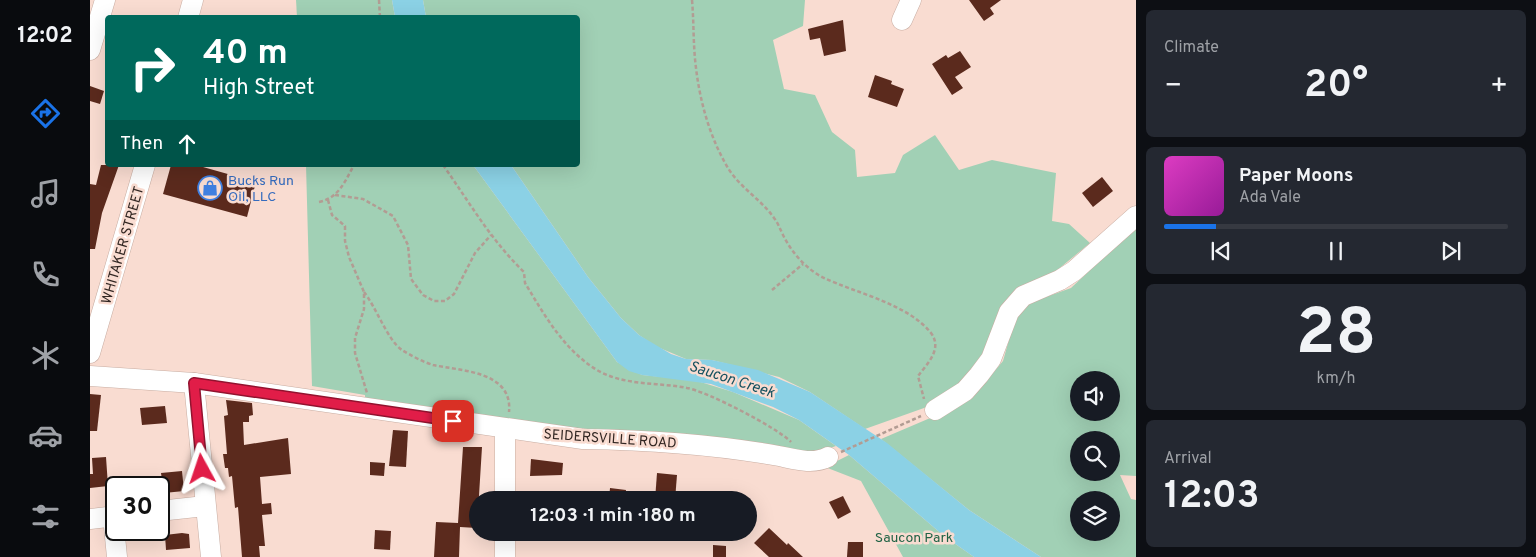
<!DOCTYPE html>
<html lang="en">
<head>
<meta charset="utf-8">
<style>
  :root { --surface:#171b24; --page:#242831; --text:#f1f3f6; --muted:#9ea1a6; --line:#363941; --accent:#1a73e8 }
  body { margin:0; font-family:Overpass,sans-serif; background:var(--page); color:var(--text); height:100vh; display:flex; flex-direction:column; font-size:19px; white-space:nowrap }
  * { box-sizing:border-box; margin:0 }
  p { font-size:16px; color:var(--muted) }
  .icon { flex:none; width:28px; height:28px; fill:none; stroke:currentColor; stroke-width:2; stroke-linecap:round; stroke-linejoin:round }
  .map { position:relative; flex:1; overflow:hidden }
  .details { display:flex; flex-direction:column; gap:10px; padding:10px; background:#0d0f14; width:400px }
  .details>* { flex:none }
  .hud { position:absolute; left:15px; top:15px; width:475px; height:152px; border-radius:5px; box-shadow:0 5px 20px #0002; background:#00695c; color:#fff; overflow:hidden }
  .controls { position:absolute; left:980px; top:371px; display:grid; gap:10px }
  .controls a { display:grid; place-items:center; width:50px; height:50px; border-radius:50%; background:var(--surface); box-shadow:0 5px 20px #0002; font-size:25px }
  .speed { position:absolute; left:15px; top:476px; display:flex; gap:10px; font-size:25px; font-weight:700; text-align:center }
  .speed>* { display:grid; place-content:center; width:65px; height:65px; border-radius:50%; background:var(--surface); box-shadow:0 5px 20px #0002; line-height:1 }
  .speed .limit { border:2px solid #111; border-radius:8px; background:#fff; color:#111 }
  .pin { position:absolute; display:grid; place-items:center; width:42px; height:42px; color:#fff; margin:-21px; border-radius:10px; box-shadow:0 2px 8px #0006 }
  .me { position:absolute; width:55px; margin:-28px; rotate:355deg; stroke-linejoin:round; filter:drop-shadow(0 0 4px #0008) }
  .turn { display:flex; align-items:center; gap:18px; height:105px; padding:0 15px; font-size:22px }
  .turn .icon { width:65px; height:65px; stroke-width:2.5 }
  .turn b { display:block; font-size:35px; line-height:42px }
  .then { display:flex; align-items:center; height:48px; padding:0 15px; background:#0003; gap:10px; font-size:19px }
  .big { font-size:38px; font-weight:700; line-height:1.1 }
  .details .widget { flex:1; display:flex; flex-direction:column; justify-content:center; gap:8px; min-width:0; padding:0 18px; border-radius:8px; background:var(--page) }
  .details .dial { align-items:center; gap:0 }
  .dial b { font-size:65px; line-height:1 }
  .song { display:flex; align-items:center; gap:15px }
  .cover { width:60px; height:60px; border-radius:8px; background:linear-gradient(135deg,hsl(310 70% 55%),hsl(300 70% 35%)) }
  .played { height:5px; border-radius:2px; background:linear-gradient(90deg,var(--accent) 15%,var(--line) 15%) }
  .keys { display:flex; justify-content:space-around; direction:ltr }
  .heat { display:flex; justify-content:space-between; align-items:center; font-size:28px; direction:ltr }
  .trip { position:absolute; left:379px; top:491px; width:288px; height:50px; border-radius:25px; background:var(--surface); box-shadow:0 5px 20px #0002; font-weight:700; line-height:50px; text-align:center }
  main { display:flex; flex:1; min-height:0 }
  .dock { display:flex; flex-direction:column; width:90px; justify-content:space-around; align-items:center; background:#090b0e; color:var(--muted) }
  .dock .icon { width:35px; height:35px }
  .dock .current { color:var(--accent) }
  .dock b { font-size:22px; color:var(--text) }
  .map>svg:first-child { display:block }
  .green { fill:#a1d0b5; fill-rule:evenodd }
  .water { fill:#8bd1e5 }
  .building { fill:#5b2a1d }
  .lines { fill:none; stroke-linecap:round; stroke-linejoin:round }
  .minor-casing { stroke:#c8ada2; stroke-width:21 }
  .path { stroke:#b29c93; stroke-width:2.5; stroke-dasharray:4 2.5; stroke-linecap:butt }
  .minor { stroke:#fff; stroke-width:20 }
  .route-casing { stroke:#92132f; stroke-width:12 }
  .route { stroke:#e11d48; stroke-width:9 }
  .labels { text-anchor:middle; stroke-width:5; stroke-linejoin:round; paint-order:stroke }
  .shop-label { font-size:14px; fill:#366cbe; stroke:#f9dcd1; text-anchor:start }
  .street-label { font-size:14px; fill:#322723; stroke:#f9dcd1 }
  .park-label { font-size:14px; fill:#216345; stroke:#f9dcd1 }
  .water-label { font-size:15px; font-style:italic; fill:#16515f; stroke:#f9dcd1 }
</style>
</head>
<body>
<main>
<nav class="dock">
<b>12:02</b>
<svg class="icon current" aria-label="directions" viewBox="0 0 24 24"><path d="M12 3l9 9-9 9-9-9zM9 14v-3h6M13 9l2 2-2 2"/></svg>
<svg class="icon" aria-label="music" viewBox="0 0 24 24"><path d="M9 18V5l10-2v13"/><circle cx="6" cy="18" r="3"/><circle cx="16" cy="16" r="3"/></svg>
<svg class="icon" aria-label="phone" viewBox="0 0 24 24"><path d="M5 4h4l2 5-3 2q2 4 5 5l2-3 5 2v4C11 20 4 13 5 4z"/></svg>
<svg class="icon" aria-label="climate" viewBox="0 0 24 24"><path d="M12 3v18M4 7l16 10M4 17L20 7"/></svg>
<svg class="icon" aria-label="car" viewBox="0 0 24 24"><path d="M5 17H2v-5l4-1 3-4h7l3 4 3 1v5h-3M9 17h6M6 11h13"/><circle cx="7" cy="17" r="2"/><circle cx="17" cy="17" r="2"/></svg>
<svg class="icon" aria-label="filters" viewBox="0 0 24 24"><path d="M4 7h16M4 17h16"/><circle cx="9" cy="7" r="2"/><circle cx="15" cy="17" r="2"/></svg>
</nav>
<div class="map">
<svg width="1046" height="557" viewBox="0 0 1046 557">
  <rect width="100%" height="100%" fill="#f9dcd1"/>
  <!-- green -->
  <g class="green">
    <polygon points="206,0 302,0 305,17 207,17"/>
    <polygon points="333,0 715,0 713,26 683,40 694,89 725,95 742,132 765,150 767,177 805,173 813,155 845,135 869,170 902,160 966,173 962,221 979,224 1000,243 954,281 892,362 848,403 775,429 720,392 689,377 622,360 596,359 565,346 549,335 531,318 498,277 421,165 488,165 488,18 336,17"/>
    <polygon points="216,165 383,165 527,362 552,375 604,380 643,392 709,420 746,446 720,455 430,425 275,399 275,395 222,386"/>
    <path d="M1046 227V476L1030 475 1041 499 1046 500V557H951L879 510 791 439 859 410 897 380 913 361 926 315 942 302 981 288ZM989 380H1021V412H989ZM989 440H1021V472H989ZM989 500H1021V532H989Z"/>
    <polygon points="759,455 854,536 884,557 813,557 771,481 735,467"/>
  </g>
  <!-- water -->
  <g class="water">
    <polygon points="302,0 333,0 336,17 305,17"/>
    <polygon points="383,165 421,165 498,277 531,318 549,335 581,354 596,359 622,360 668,370 720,392 797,443 879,510 951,557 884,557 854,536 759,455 709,420 683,407 621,384 552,375 539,371 527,362"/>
  </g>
  <!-- building -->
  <g class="building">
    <polygon points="879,0 911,0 900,8 904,14 894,21"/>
    <polygon points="753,20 756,51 734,56 730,38 720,40 718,29"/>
    <polygon points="870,51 881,67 865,77 873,88 862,95 842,64 856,55 858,58"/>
    <polygon points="785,75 802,81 801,84 814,89 807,107 778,97"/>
    <polygon points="0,86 14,91 10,104 0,101"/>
    <polygon points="11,165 29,165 12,213 5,249 0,249 0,184 6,185"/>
    <polygon points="81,165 106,165 166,182 157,217 73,194"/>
    <polygon points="1012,177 1023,191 1003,207 992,193"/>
    <polygon points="0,394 11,395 7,431 0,431"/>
    <polygon points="136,400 162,403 163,415 159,416 159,422 153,422 154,445 198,438 201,474 170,477 172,504 181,503 182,514 172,515 175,546 169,546 170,557 152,557 148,507 145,508 142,476 139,477 138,468 135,468 133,454 137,454 134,416 138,415"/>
    <polygon points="75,406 77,423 52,425 50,408"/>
    <polygon points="303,430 318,431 316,467 299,466"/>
    <polygon points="373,447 392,447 387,528 370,527 369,557 344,557 346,522 368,523"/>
    <polygon points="16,457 18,486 0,488 0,474 3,474 2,458"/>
    <polygon points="441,459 473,463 472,475 440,476"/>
    <polygon points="280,462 295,463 294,476 280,475"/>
    <polygon points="92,471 94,491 74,493 71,473"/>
    <polygon points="567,473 587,475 585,500 565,500"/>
    <polygon points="520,488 536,490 535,500 519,500"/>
    <polygon points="753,496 761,512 748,519 739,502"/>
    <polygon points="679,528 697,545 698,543 713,557 679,557 664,543"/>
    <polygon points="285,530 301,531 300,550 284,549"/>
    <polygon points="92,533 99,534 100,548 76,550 75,535"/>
    <polygon points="758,542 773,542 773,557 757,557"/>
    <polygon points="623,545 636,546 636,557 623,557"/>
  </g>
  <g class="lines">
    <!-- minor casing -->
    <g class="minor-casing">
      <g id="minor">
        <polyline points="98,18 103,0"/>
        <polyline points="812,20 821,0"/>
        <polyline points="0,50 15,0"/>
        <polyline points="0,353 55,165"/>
        <path d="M0 376 104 383 493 439C561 440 622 444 689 456 704 459 723 465 738 457"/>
        <polyline points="104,383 121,557"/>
        <polyline points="845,410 875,391 889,375 901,359 919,312 933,296 970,280 984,271 1046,216"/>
        <polyline points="415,500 415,429"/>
        <polyline points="69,511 115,506"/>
        <polyline points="23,516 27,557"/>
        <polyline points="0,519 26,516"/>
        <polyline points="415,557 415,532"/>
      </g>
    </g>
    <!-- path -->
    <g class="path">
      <polyline points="289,0 290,18"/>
      <path d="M602 0C604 23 603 45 606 68 610 102 620 138 638 168 650 188 671 199 684 218 688 223 690 229 693 235 702 253 716 269 734 278 766 293 818 304 841 333 853 349 837 364 828 376L834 399"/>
      <path d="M353 165C380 203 400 239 434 272L435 283C455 316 474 350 507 370 534 386 567 382 597 388 616 391 688 428 701 442"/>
      <polyline points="245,195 273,199 303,216 318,245 321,279 333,295 344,301 355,301 364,294 385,253 401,235"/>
      <polyline points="238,200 242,215 255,226 255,241 259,257 274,292 274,309 265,338 265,353 277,393"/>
      <path d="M229 202C249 198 255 181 264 165"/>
      <polyline points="682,290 713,264"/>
      <path d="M274 292C286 307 298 341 312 350 320 355 333 362 343 365 371 371 423 371 419 412"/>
      <polyline points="751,452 831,416"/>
    </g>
    <!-- minor -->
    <use href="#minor" class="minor"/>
  </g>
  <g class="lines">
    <!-- route casing -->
    <g class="route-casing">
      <polyline id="route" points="112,469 104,383 363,421"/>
    </g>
    <!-- route -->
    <use href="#route" class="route"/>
  </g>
  <!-- icons -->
  <defs>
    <g id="shop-ring" transform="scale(1.25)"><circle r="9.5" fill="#f9dcd1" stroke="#3f7fe0" stroke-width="1.5"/><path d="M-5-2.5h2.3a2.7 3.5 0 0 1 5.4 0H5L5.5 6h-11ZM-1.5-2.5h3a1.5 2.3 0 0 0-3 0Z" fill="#3f7fe0"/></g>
  </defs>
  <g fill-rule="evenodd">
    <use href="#shop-ring" x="120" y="188"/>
  </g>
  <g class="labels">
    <!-- shop labels -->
    <g class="shop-label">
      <text x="138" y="185">Bucks Run<tspan x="138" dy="16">Oil, LLC</tspan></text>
    </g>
    <!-- street labels -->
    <g class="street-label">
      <text transform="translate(32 245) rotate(-74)" y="5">WHITAKER STREET</text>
      <text transform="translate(520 438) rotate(4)" y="5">SEIDERSVILLE ROAD</text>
    </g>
    <!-- park labels -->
    <g class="park-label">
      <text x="824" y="542">Saucon Park</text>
    </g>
    <!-- water labels -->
    <g class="water-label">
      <text transform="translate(642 379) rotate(18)" y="5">Saucon Creek</text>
    </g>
  </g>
</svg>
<div class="controls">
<a><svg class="icon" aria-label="sound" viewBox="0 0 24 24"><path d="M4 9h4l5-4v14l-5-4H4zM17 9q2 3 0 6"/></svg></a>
<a><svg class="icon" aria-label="search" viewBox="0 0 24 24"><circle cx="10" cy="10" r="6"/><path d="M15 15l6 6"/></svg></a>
<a><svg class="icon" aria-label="layers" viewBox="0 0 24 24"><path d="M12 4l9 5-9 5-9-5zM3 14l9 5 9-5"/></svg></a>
</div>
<div class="speed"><div class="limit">30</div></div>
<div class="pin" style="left:363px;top:421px;background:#d93025"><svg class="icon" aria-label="arrive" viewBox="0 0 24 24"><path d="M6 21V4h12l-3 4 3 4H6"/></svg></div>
<svg class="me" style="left:112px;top:469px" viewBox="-20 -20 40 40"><path d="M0-17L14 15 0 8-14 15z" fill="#e11d48" stroke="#fff" stroke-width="4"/></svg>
<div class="trip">12:03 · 1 min · 180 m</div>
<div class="hud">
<div class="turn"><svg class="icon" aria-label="right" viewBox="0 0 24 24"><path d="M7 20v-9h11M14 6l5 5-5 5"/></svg><div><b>40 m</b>High Street</div></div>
<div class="then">Then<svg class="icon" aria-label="ahead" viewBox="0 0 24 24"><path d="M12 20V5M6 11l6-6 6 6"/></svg></div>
</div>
</div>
<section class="details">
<div class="widget"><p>Climate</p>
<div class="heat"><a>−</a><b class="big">20°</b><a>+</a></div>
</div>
<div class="widget">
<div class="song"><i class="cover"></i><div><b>Paper Moons</b><p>Ada Vale</p></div></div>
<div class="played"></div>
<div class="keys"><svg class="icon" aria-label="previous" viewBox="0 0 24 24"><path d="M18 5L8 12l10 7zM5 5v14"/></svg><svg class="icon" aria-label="pause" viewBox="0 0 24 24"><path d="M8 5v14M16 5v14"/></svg><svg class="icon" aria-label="next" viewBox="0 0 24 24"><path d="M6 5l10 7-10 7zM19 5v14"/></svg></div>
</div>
<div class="widget dial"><b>28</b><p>km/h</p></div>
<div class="widget"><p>Arrival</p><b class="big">12:03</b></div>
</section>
</main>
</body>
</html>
